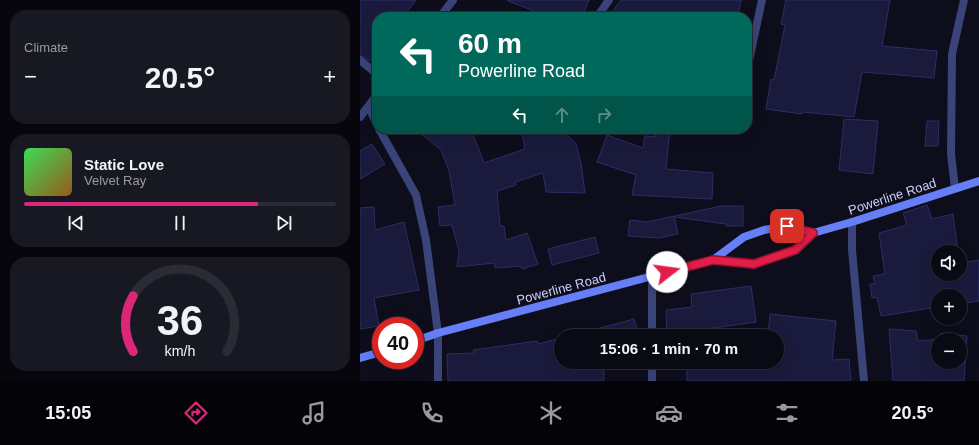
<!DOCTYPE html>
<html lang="en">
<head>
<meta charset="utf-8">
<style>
  :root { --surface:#0a0a15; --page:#181822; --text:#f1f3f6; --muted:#999aa0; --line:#2a2b34; --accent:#db2777 }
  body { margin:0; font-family:Arial,sans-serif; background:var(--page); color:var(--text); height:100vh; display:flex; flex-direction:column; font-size:15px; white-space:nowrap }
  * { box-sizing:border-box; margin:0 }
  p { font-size:13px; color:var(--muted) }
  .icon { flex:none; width:22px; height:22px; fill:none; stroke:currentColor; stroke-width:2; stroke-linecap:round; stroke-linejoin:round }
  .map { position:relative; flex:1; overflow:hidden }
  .drawer { display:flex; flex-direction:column; gap:10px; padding:10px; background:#06060c; width:360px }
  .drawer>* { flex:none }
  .banner { position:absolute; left:12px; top:12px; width:380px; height:122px; border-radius:16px; box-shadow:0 4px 16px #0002,0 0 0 1px var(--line); background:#00695c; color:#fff; overflow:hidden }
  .fabs { position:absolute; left:571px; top:245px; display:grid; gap:8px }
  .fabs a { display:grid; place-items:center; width:36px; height:36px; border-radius:50%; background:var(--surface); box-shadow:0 4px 16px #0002,0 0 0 1px var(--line); font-size:20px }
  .speed { position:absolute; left:12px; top:317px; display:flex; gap:8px; font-size:20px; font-weight:700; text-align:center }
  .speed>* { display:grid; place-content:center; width:52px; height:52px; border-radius:50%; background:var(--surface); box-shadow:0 4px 16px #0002,0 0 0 1px var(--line); line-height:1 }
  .speed .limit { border:6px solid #d22; background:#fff; color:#111 }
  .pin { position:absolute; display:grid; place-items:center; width:34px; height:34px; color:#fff; margin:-17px; border-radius:8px; box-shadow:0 2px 6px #0006 }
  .me { position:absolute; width:44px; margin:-22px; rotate:75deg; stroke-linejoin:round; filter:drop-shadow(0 0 3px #0008) }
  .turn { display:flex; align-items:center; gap:14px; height:84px; padding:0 20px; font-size:18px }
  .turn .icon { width:52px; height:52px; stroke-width:2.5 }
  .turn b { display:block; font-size:28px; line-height:34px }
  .lanes { display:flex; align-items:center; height:38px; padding:0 20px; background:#0003; justify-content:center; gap:20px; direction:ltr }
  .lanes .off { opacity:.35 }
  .big { font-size:30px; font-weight:700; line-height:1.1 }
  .drawer .tile { flex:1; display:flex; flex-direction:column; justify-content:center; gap:6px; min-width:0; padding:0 14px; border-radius:16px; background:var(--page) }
  .drawer .dial { align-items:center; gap:0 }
  .dial svg { height:104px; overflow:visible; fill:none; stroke:var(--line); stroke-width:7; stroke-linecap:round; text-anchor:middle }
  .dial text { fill:var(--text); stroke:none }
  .song { display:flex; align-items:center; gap:12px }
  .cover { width:48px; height:48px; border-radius:6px; background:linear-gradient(135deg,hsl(130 70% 55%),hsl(30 70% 35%)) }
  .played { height:4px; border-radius:2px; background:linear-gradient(90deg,var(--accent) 75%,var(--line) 75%) }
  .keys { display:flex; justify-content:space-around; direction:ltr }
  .heat { display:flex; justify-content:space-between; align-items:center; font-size:22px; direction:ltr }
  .trip { position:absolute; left:194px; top:329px; width:230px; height:40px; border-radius:20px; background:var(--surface); box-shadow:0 4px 16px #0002,0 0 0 1px var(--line); font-weight:700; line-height:40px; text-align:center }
  .tabs { display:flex; height:64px; justify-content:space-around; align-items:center; background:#040408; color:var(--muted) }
  .tabs .icon { width:28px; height:28px }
  .tabs .on { color:var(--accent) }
  .tabs b { font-size:18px; color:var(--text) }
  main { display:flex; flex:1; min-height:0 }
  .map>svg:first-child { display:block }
  .building { fill:#1a1a3c; stroke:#2d2d67; fill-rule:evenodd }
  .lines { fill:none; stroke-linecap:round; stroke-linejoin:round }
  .lane { stroke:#3a4479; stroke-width:8 }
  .street { stroke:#3a4479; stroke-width:8 }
  .secondary { stroke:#677ff6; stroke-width:8 }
  .route-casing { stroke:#92132f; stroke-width:10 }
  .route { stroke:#e11d48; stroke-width:7 }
  .labels { text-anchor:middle; stroke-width:4; stroke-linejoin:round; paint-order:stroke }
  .street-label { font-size:13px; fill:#cbcffc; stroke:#0d0d1c }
</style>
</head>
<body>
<main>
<section class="drawer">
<div class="tile"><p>Climate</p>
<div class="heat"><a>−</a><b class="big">20.5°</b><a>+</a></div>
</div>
<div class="tile">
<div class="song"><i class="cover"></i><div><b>Static Love</b><p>Velvet Ray</p></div></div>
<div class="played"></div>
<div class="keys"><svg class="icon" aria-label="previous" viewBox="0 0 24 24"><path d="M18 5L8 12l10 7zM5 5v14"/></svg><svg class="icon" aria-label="pause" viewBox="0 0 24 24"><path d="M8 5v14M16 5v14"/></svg><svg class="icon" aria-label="next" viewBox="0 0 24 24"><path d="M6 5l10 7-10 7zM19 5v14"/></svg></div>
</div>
<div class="tile dial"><svg viewBox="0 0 100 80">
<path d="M14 69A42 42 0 1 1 86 69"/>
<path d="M14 69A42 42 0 0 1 14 26" stroke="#db2777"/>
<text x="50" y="56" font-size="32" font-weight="700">36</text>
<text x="50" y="72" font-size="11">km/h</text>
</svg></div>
</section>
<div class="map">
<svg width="619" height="381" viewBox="0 0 619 381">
  <rect width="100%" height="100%" fill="#0d0d1c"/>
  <!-- building -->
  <g class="building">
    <polygon points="0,0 56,0 43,17 17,17 17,53 10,61 0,55"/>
    <polygon points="148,0 229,0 222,17 190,17 148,1"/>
    <polygon points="261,0 381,0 378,17 248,17"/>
    <polygon points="426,0 530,0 522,46 577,51 574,78 502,72 494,117 442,112 442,114 406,109 411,79 414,80 425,25 421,24"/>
    <polygon points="484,119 518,121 513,174 479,170"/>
    <polygon points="567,121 579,121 578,146 565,146"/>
    <polygon points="55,129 104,129 114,137 124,163 165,149 161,129 201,129 216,144 221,163 225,193 186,192 183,173 155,182 156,185 137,191 140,226 144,226 146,240 167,233 178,264 162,269 161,266 135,268 134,263 97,267 99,251 92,225 80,226 78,207 95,205 89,171 81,150"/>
    <polygon points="296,129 310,129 306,169 353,173 352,199 272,195 276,175 237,162 247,135 283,148 285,136 295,137"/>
    <polygon points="12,144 25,164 0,179 0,151"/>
    <polygon points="567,205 572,219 593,214 598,252 578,252 578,274 600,274 600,263 619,260 619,301 600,304 600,296 578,296 578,307 521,316 517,297 512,298 510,284 515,284 513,276 525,274 519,233 547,225 543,213"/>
    <polygon points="361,206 383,206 383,226 366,226 366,224 315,217 315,216"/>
    <polygon points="14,207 15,230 44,222 59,290 14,298 19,326 0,329 0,208"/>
    <polygon points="314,216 318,234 299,238 268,236 270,220 288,222"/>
    <polygon points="235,237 239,253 192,265 188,249"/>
    <polygon points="391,286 396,322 332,331 307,333 306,310 332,307 331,294"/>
    <polygon points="410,314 476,321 472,360 489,359 491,381 327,381 327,362 417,362 417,336 408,336"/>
    <polygon points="274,319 278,332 262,336 225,336 225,332"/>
    <path d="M529 329 556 331 558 341 580 339 581 333 607 336 604 381H533ZM578 340H600V362H578Z"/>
    <polygon points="201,338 201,362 244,362 244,381 88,381 87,354 114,353 113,350 177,341 178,344"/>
  </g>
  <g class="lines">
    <!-- lane -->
    <polyline class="lane" points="237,17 249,0"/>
    <!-- street -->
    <g class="street">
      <polyline points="80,17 93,0"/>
      <polyline points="0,60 17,74"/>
      <polyline points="387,70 402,0"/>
      <polyline points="9,107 17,125"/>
      <polyline points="0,117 17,95"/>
      <polyline points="19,129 56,195 66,240 78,333 78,381"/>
      <polyline points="595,188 591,154 592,54 604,0"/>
      <polyline points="492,222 492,250 504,381"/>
      <polyline points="292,276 292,336"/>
      <polyline points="292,381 292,362"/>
    </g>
    <!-- secondary -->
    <g class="secondary">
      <polyline points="353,260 394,264 435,250 453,233 492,222 619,181"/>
      <polyline points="55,341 78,333 353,260 384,237 404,230 427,226 453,233"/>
      <polyline points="0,358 21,352"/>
    </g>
  </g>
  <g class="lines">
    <!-- route casing -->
    <g class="route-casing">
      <polyline id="route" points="307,272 353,260 394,264 435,250 453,233 427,226"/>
    </g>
    <!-- route -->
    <use href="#route" class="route"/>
  </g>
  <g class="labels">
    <!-- street labels -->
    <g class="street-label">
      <text transform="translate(532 196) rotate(-18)" y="5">Powerline Road</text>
      <text transform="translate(201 288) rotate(-15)" y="5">Powerline Road</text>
    </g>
  </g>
</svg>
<div class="fabs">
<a><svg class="icon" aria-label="sound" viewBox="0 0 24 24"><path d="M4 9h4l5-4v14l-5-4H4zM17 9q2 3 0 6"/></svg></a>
<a>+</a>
<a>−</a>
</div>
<div class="speed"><div class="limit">40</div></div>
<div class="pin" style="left:427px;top:226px;background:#d93025"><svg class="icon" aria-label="arrive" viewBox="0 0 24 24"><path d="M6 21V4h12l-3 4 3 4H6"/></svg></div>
<svg class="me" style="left:307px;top:272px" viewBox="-20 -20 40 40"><circle r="19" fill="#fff"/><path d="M0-13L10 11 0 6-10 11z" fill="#e11d48"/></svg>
<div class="trip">15:06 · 1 min · 70 m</div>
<div class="banner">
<div class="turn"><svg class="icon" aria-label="left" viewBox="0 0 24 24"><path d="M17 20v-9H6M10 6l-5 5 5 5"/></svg><div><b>60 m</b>Powerline Road</div></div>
<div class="lanes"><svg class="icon" aria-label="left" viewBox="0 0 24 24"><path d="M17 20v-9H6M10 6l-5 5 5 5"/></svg><svg class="icon off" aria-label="ahead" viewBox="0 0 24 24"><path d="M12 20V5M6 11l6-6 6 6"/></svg><svg class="icon off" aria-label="right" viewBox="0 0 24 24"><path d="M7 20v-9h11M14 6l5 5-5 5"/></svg></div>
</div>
</div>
</main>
<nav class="tabs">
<b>15:05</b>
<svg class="icon on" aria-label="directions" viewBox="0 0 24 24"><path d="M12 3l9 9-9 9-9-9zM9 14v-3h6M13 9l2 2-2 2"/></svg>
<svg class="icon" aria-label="music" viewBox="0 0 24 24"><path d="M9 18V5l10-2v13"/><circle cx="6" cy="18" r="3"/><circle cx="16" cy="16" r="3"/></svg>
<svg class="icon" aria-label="phone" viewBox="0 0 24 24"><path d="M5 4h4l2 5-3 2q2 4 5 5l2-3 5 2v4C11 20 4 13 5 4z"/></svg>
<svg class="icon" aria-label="climate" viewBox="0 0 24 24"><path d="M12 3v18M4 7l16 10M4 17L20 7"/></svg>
<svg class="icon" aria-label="car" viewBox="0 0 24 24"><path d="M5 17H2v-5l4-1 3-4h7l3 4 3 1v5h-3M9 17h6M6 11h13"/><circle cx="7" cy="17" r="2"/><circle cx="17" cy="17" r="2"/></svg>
<svg class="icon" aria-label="filters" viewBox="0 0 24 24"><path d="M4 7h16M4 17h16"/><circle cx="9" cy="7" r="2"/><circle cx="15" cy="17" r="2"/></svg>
<b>20.5°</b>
</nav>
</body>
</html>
